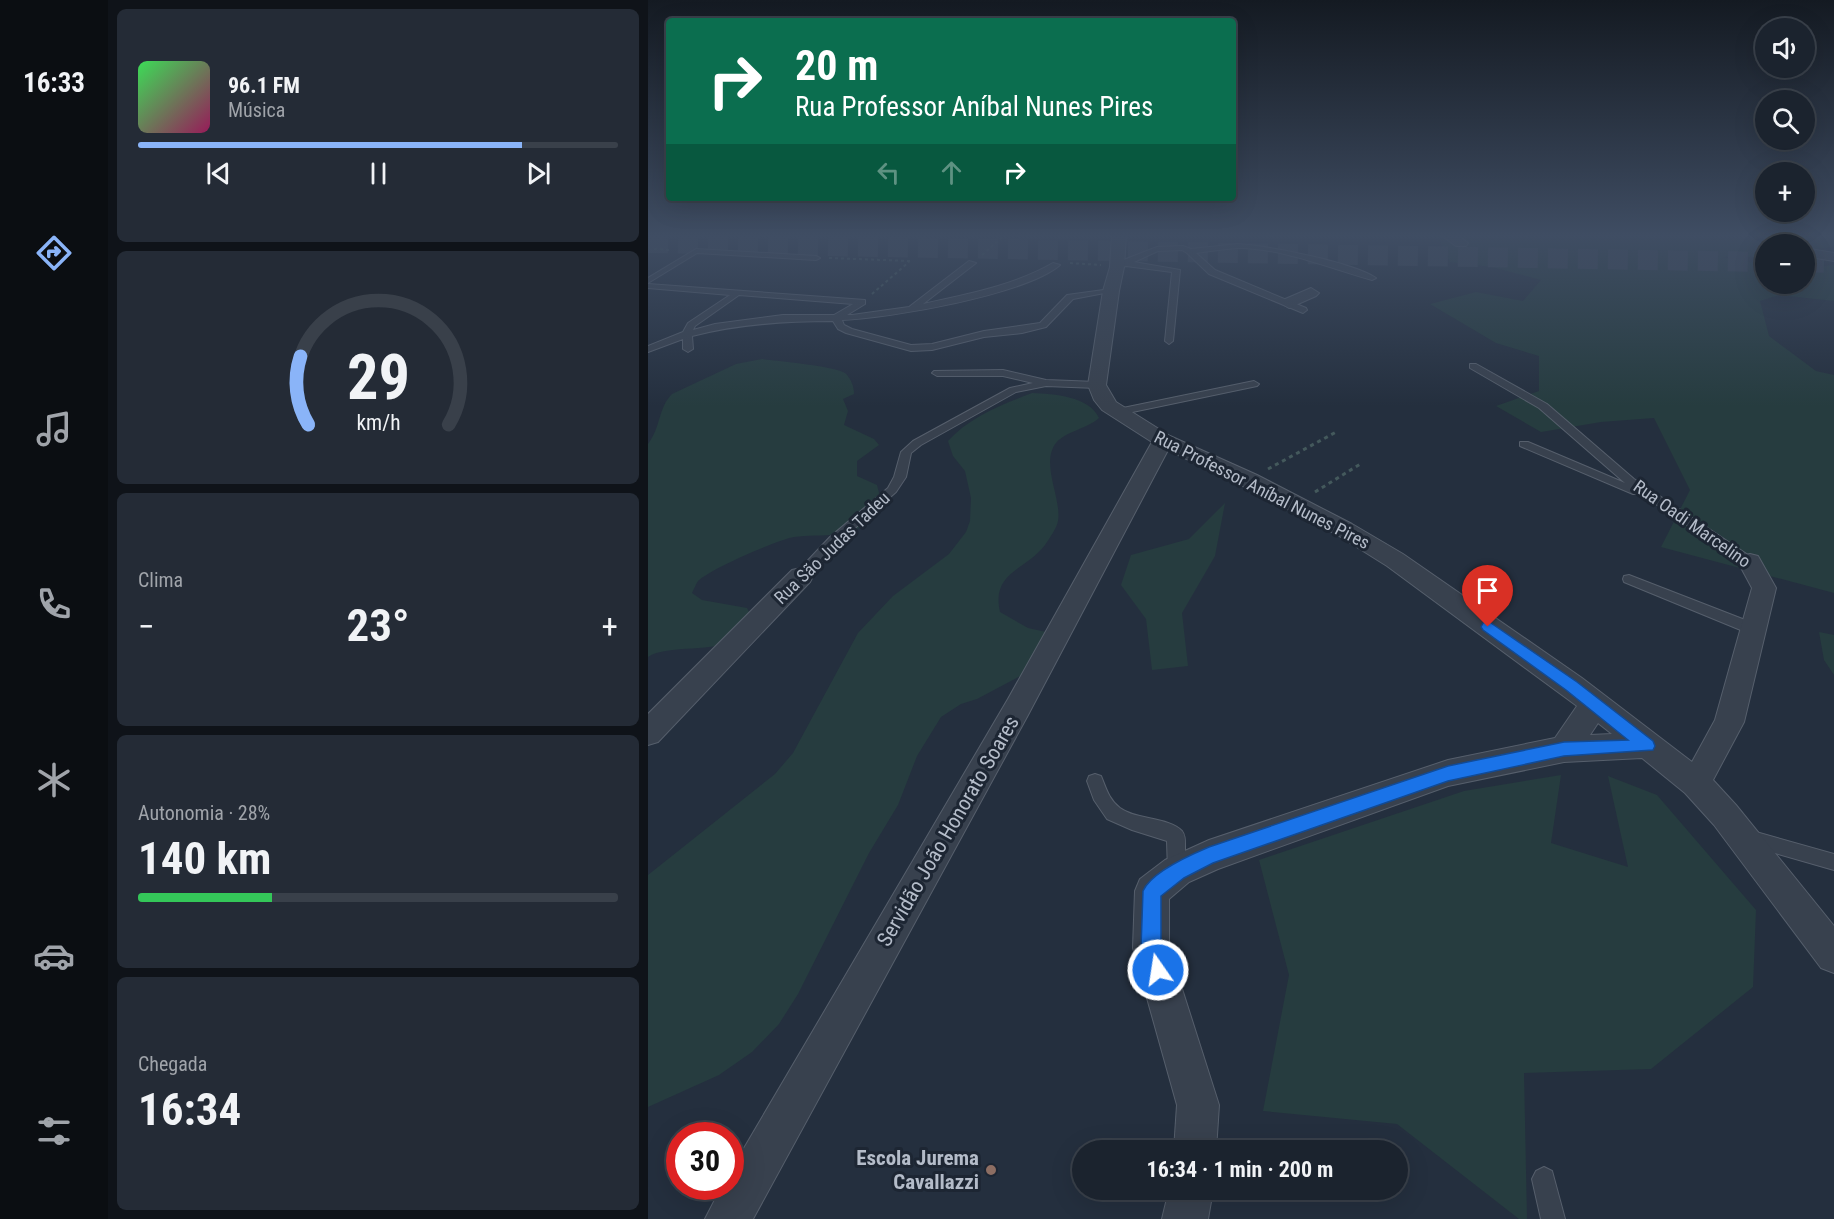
<!DOCTYPE html>
<html lang="pt">
<head>
<meta charset="utf-8">
<style>
  :root { --surface:#1b232e; --page:#242b36; --text:#f1f3f6; --muted:#a0a4aa; --line:#39404a; --accent:#8ab4f8 }
  body { margin:0; font-family:"Roboto Condensed",sans-serif; background:var(--page); color:var(--text); height:100vh; display:flex; flex-direction:column; font-size:22px; white-space:nowrap }
  * { box-sizing:border-box; margin:0 }
  p { font-size:20px; color:var(--muted) }
  .icon { flex:none; width:33px; height:33px; fill:none; stroke:currentColor; stroke-width:2; stroke-linecap:round; stroke-linejoin:round }
  .map { position:relative; flex:1; overflow:hidden }
  .side { display:flex; flex-direction:column; gap:9px; padding:9px; background:#0f1319; width:540px }
  .side>* { flex:none }
  .top-card { position:absolute; left:18px; top:18px; width:570px; height:183px; border-radius:6px; box-shadow:0 6px 24px #0002,0 0 0 2px var(--line); background:#0b6e4f; color:#fff; overflow:hidden }
  .buttons { position:absolute; left:1107px; top:18px; display:grid; gap:12px }
  .buttons a { display:grid; place-items:center; width:60px; height:60px; border-radius:50%; background:var(--surface); box-shadow:0 6px 24px #0002,0 0 0 2px var(--line); font-size:30px }
  .speed { position:absolute; left:18px; top:1122px; display:flex; gap:12px; font-size:30px; font-weight:700; text-align:center }
  .speed>* { display:grid; place-content:center; width:78px; height:78px; border-radius:50%; background:var(--surface); box-shadow:0 6px 24px #0002,0 0 0 2px var(--line); line-height:1 }
  .speed .limit { border:9px solid #d22; background:#fff; color:#111 }
  .pin { position:absolute; display:grid; place-items:center; width:51px; height:51px; color:#fff; margin:-62px -26px; border-radius:50% 50% 50% 0; rotate:-45deg; box-shadow:0 0 6px #0007 }
  .pin .icon { rotate:45deg }
  .me { position:absolute; width:66px; margin:-33px; rotate:347deg; stroke-linejoin:round; filter:drop-shadow(0 0 4px #0008) }
  .turn { display:flex; align-items:center; gap:21px; height:126px; padding:0 30px; font-size:27px }
  .turn .icon { width:78px; height:78px; stroke-width:2.5 }
  .turn b { display:block; font-size:42px; line-height:51px }
  .lanes { display:flex; align-items:center; height:57px; padding:0 30px; background:#0003; justify-content:center; gap:30px; direction:ltr }
  .lanes .off { opacity:.35 }
  .big { font-size:45px; font-weight:700; line-height:1.1 }
  .side .widget { flex:1; display:flex; flex-direction:column; justify-content:center; gap:9px; min-width:0; padding:0 21px; border-radius:9px; background:var(--page) }
  .side .dial { align-items:center; gap:0 }
  .dial svg { height:156px; overflow:visible; fill:none; stroke:var(--line); stroke-width:7; stroke-linecap:round; text-anchor:middle }
  .dial text { fill:var(--text); stroke:none }
  .song { display:flex; align-items:center; gap:18px }
  .cover { width:72px; height:72px; border-radius:9px; background:linear-gradient(135deg,hsl(130 70% 55%),hsl(330 70% 35%)) }
  .played { height:6px; border-radius:3px; background:linear-gradient(90deg,var(--accent) 80%,var(--line) 80%) }
  .keys { display:flex; justify-content:space-around; direction:ltr }
  .heat { display:flex; justify-content:space-between; align-items:center; font-size:33px; direction:ltr }
  .charge { height:9px; border-radius:4px; background:linear-gradient(90deg,#34c759 28%,var(--line) 0) }
  .trip { position:absolute; left:424px; top:1140px; width:336px; height:60px; border-radius:30px; background:var(--surface); box-shadow:0 6px 24px #0002,0 0 0 2px var(--line); font-weight:700; line-height:60px; text-align:center }
  main { display:flex; flex:1; min-height:0 }
  .dock { display:flex; flex-direction:column; width:108px; justify-content:space-around; align-items:center; background:#0b0e12; color:var(--muted) }
  .dock .icon { width:42px; height:42px }
  .dock .active { color:var(--accent) }
  .dock b { font-size:27px; color:var(--text) }
  .map>svg:first-child { display:block }
  .green { fill:#263c3f }
  .lines { fill:none; stroke-linecap:round; stroke-linejoin:round }
  .highway-tunnel { stroke:#3a4453; stroke-width:20; stroke-dasharray:20 10; stroke-linecap:butt }
  .lane-casing { stroke:#565f6c; stroke-width:2 }
  .street-casing { stroke:#565f6c; stroke-width:2 }
  .path-far1 { stroke:#44595c; stroke-width:2; stroke-dasharray:3 3; stroke-linecap:butt }
  .path { stroke:#44595c; stroke-width:3; stroke-dasharray:4 4; stroke-linecap:butt }
  .lane { fill:#38414e; fill-rule:evenodd }
  .street { fill:#38414e; fill-rule:evenodd }
  .route { fill:#1a73e8; stroke:#114b97; stroke-width:1.5 }
  .education-dot { fill:#8d6e63; stroke:#1d2633; stroke-width:2 }
  .labels { text-anchor:middle; stroke-width:6; stroke-linejoin:round; paint-order:stroke }
  .street-label { font-size:18px; fill:#b4bcc9; stroke:#1d2633 }
  .near-street-label { font-size:21px; fill:#b4bcc9; stroke:#1d2633 }
  .near-poi-label { font-size:21px; font-weight:bold; fill:#b4bcc9; stroke:#1d2633; text-anchor:end }
</style>
</head>
<body>
<main>
<nav class="dock">
<b>16:33</b>
<svg class="icon active" aria-label="directions" viewBox="0 0 24 24"><path d="M12 3l9 9-9 9-9-9zM9 14v-3h6M13 9l2 2-2 2"/></svg>
<svg class="icon" aria-label="music" viewBox="0 0 24 24"><path d="M9 18V5l10-2v13"/><circle cx="6" cy="18" r="3"/><circle cx="16" cy="16" r="3"/></svg>
<svg class="icon" aria-label="phone" viewBox="0 0 24 24"><path d="M5 4h4l2 5-3 2q2 4 5 5l2-3 5 2v4C11 20 4 13 5 4z"/></svg>
<svg class="icon" aria-label="climate" viewBox="0 0 24 24"><path d="M12 3v18M4 7l16 10M4 17L20 7"/></svg>
<svg class="icon" aria-label="car" viewBox="0 0 24 24"><path d="M5 17H2v-5l4-1 3-4h7l3 4 3 1v5h-3M9 17h6M6 11h13"/><circle cx="7" cy="17" r="2"/><circle cx="17" cy="17" r="2"/></svg>
<svg class="icon" aria-label="filters" viewBox="0 0 24 24"><path d="M4 7h16M4 17h16"/><circle cx="9" cy="7" r="2"/><circle cx="15" cy="17" r="2"/></svg>
</nav>
<section class="side">
<div class="widget">
<div class="song"><i class="cover"></i><div><b>96.1 FM</b><p>Música</p></div></div>
<div class="played"></div>
<div class="keys"><svg class="icon" aria-label="previous" viewBox="0 0 24 24"><path d="M18 5L8 12l10 7zM5 5v14"/></svg><svg class="icon" aria-label="pause" viewBox="0 0 24 24"><path d="M8 5v14M16 5v14"/></svg><svg class="icon" aria-label="next" viewBox="0 0 24 24"><path d="M6 5l10 7-10 7zM19 5v14"/></svg></div>
</div>
<div class="widget dial"><svg viewBox="0 0 100 80">
<path d="M14 69A42 42 0 1 1 86 69"/>
<path d="M14 69A42 42 0 0 1 10 34" stroke="#8ab4f8"/>
<text x="50" y="56" font-size="32" font-weight="700">29</text>
<text x="50" y="72" font-size="11">km/h</text>
</svg></div>
<div class="widget"><p>Clima</p>
<div class="heat"><a>−</a><b class="big">23°</b><a>+</a></div>
</div>
<div class="widget"><p>Autonomia · 28%</p><b class="big">140 km</b><div class="charge"></div></div>
<div class="widget"><p>Chegada</p><b class="big">16:34</b></div>
</section>
<div class="map">
<svg width="1186" height="1219" viewBox="0 0 1186 1219">
  <rect width="100%" height="100%" fill="#242f3e"/>
  <!-- green -->
  <g class="green">
    <polygon points="789,235 1032,235 1124,241 1118,235 1186,235 1186,247 1157,250 1156,244 1118,244 1117,257 1074,257 1117,265 1118,284 1156,284 1157,268 1186,265 1186,301 1131,295 1112,301 1121,336 1168,371 1186,375 1186,593 1013,547 1042,490 1006,418 953,422 893,432 848,406 891,391 891,356 848,343 782,304 828,292 875,301 893,280 844,267 802,262"/>
    <path d="M114 359C129 361 186 366 197 373 203 378 206 387 206 394L195 399 200 411 196 425 226 439 231 445 209 461V476L229 485C230 490 233 497 232 503 232 510 228 513 224 518 202 541 174 533 146 537 129 540 62 569 50 581 48 584 46 589 44 593L54 600 99 608 104 618C98 624 93 633 86 639 70 653 19 644 0 657V444C13 427 10 408 24 394L88 364Z"/>
    <path d="M384 393C406 394 441 396 451 418 439 429 418 431 408 443 392 463 414 499 410 521 409 528 401 539 397 545 377 571 343 572 352 612L380 628 398 632 389 667 329 699 313 704 293 717 269 756 250 805 221 853 150 994 131 1024 104 1052 71 1075 0 1107V875L127 774 145 753 210 633 245 596 301 554 318 532 322 521 323 498 317 471 305 456 300 441C321 417 355 404 384 393Z"/>
    <polygon points="577,503 567,556 534,613 540,666 504,670 498,619 473,585 483,555 541,539"/>
    <polygon points="1171,632 1186,635 1186,675 1176,660"/>
    <polygon points="913,775 903,843 980,867 960,776 1009,795 1108,910 1105,987 1003,1069 876,1073 879,1219 871,1219 749,1124 615,1111 641,975 611,860 816,791"/>
  </g>
  <g class="lines">
    <!-- highway-tunnel -->
    <g class="highway-tunnel">
      <polyline points="0,243 1118,262"/>
      <polyline points="1156,262 1186,263"/>
    </g>
    <!-- lane casing -->
    <g class="lane-casing">
      <g id="lane">
        <path d="M590 244C620 246 704 262 728 278L724 280C684 269 630 247 589 248 576 249 562 251 548 253L567 270 658 308 659 310 655 313 561 274 539 253 534 250 510 251 486 262 532 270 525 341 521 344 517 341 524 272 478 266 469 269 465 267 473 261 509 247 535 246 543 249Z"/>
        <polygon points="48,249 168,256 172,258 168,260 49,253 0,283 0,278"/>
        <path d="M321 261 328 263 275 304C319 294 365 286 405 263L412 265C377 295 241 318 194 320L196 325 204 329 263 345 284 344 336 331 392 323 419 295 463 289 467 291 425 299 398 327 374 333 336 337 284 350 263 351 198 333 190 329 185 321C137 321 90 324 44 336L45 349 40 352 35 349V339L0 352V346L35 332 40 323 82 295 0 288V284L217 300V304L199 315H204L261 307ZM91 295 205 304 186 315H135L67 324 45 330 47 326Z"/>
        <polygon points="822,364 828,364 899,404 986,479 1106,559 1108,562 1106,565 1098,565 993,494 985,494 872,446 872,442 880,442 977,483 891,408 822,368"/>
        <polygon points="355,370 398,380 449,382 454,385 449,388 398,386 368,392 273,445 263,453 258,477 248,492 190,543 158,579 148,579 147,576 148,573 182,537 240,488 246,477 253,452 265,441 362,388 385,383 355,376 289,376 284,373 286,371"/>
        <polygon points="606,381 611,384 609,386 470,415 465,412 470,409"/>
        <polygon points="981,575 1110,625 1112,629 1110,633 1100,633 976,582 975,579 976,576"/>
        <path d="M447 774 453 776C458 788 461 800 472 808 488 820 521 817 534 831 538 836 537 843 537 849 537 859 539 868 535 877L529 880 523 877 520 871 519 841 484 830 459 819 446 800 439 781 441 776Z"/>
        <polygon points="1101,830 1186,854 1186,870 1095,844 1092,838 1095,832"/>
        <polygon points="896,1167 904,1171 917,1219 893,1219 884,1179 888,1171"/>
      </g>
    </g>
    <!-- street casing -->
    <g class="street-casing">
      <g id="street">
        <path d="M464 235H478L476 267 471 291 458 385 468 402 522 436 609 475 704 524 755 554 934 678 1044 762 1067 720 1104 588 1090 562 1094 556 1102 554 1110 556 1128 588 1096 722 1065 780 1088 805 1186 926V973L1173 968 1066 825 1037 793 994 758 916 762 800 786 570 869 541 882 521 899V948L571 1105 568 1150H526L529 1105 485 948 487 891 492 879 517 860 561 840 800 760 907 738 929 706 739 566 688 534 593 485 520 450 380 715 105 1219H57L74 1186H82V1172L360 699 504 442 454 410 446 400 440 385 455 291 462 267ZM950 723 964 734 942 735Z"/>
        <polygon points="793,235 810,235 820,243 818,246 808,246"/>
        <polygon points="1111,235 1129,235 1144,244 1127,244"/>
        <polygon points="1156,248 1186,253 1186,261 1156,256"/>
        <polygon points="663,288 671,293 668,296 641,308 633,303 635,300"/>
        <polygon points="153,568 162,570 165,576 162,582 10,742 0,745 0,714 144,570"/>
        <polygon points="521,1190 565,1190 560,1219 514,1219"/>
      </g>
    </g>
    <!-- path-far1 -->
    <g class="path-far1">
      <polyline points="6,249 23,250"/>
      <polyline points="334,255 357,235"/>
      <polyline points="181,258 262,261"/>
      <polyline points="422,263 453,265"/>
      <polyline points="224,294 261,262"/>
    </g>
    <!-- path -->
    <g class="path">
      <polyline points="620,469 690,431"/>
      <polyline points="667,492 714,463"/>
    </g>
    <!-- lane -->
    <use href="#lane" class="lane"/>
    <!-- street -->
    <use href="#street" class="street"/>
  </g>
  <!-- sky -->
  <linearGradient id="sky" x2="0" y2="1"><stop stop-color="#141a22"/><stop offset="0.58" stop-color="#3f4d63"/><stop offset="1" stop-color="#3f4d63" stop-opacity="0"/></linearGradient>
  <rect width="1186" height="406" fill="url(#sky)"/>
  <!-- route -->
  <path class="route" d="M840 621 929 682 1005 741 1007 746 1005 750 916 756 800 781 565 863 536 878 513 896V948L520 970 517 978 510 980 503 978 493 948 495 891C503 872 542 855 561 847L800 766 916 742 980 740 918 690 835 630 833 627 835 623Z"/>
  <!-- markers -->
  <circle class="education-dot" cx="343" cy="1170" r="6"/>
  <g class="labels">
    <!-- street labels -->
    <g class="street-label">
      <text transform="translate(614 490) rotate(27)" y="6">Rua Professor Aníbal Nunes Pires</text>
      <text transform="translate(1044 524) rotate(35)" y="6">Rua Oadi Marcelino</text>
      <text transform="translate(184 548) rotate(-44)" y="6">Rua São Judas Tadeu</text>
    </g>
    <!-- near-street labels -->
    <g class="near-street-label">
      <text transform="translate(300 831) rotate(-60)" y="7">Servidão João Honorato Soares</text>
    </g>
    <!-- near-poi labels -->
    <g class="near-poi-label">
      <text x="331" y="1165">Escola Jurema<tspan x="331" dy="24">Cavallazzi</tspan></text>
    </g>
  </g>
</svg>
<div class="buttons">
<a><svg class="icon" aria-label="sound" viewBox="0 0 24 24"><path d="M4 9h4l5-4v14l-5-4H4zM17 9q2 3 0 6"/></svg></a>
<a><svg class="icon" aria-label="search" viewBox="0 0 24 24"><circle cx="10" cy="10" r="6"/><path d="M15 15l6 6"/></svg></a>
<a>+</a>
<a>−</a>
</div>
<div class="speed"><div class="limit">30</div></div>
<div class="pin" style="left:840px;top:627px;background:#d93025"><svg class="icon" aria-label="arrive" viewBox="0 0 24 24"><path d="M6 21V4h12l-3 4 3 4H6"/></svg></div>
<svg class="me" style="left:510px;top:970px" viewBox="-20 -20 40 40"><circle r="17" fill="#1a73e8" stroke="#fff" stroke-width="3"/><path d="M0-11L8 9 0 5-8 9z" fill="#fff"/></svg>
<div class="trip">16:34 · 1 min · 200 m</div>
<div class="top-card">
<div class="turn"><svg class="icon" aria-label="right" viewBox="0 0 24 24"><path d="M7 20v-9h11M14 6l5 5-5 5"/></svg><div><b>20 m</b>Rua Professor Aníbal Nunes Pires</div></div>
<div class="lanes"><svg class="icon off" aria-label="left" viewBox="0 0 24 24"><path d="M17 20v-9H6M10 6l-5 5 5 5"/></svg><svg class="icon off" aria-label="ahead" viewBox="0 0 24 24"><path d="M12 20V5M6 11l6-6 6 6"/></svg><svg class="icon" aria-label="right" viewBox="0 0 24 24"><path d="M7 20v-9h11M14 6l5 5-5 5"/></svg></div>
</div>
</div>
</main>
</body>
</html>
